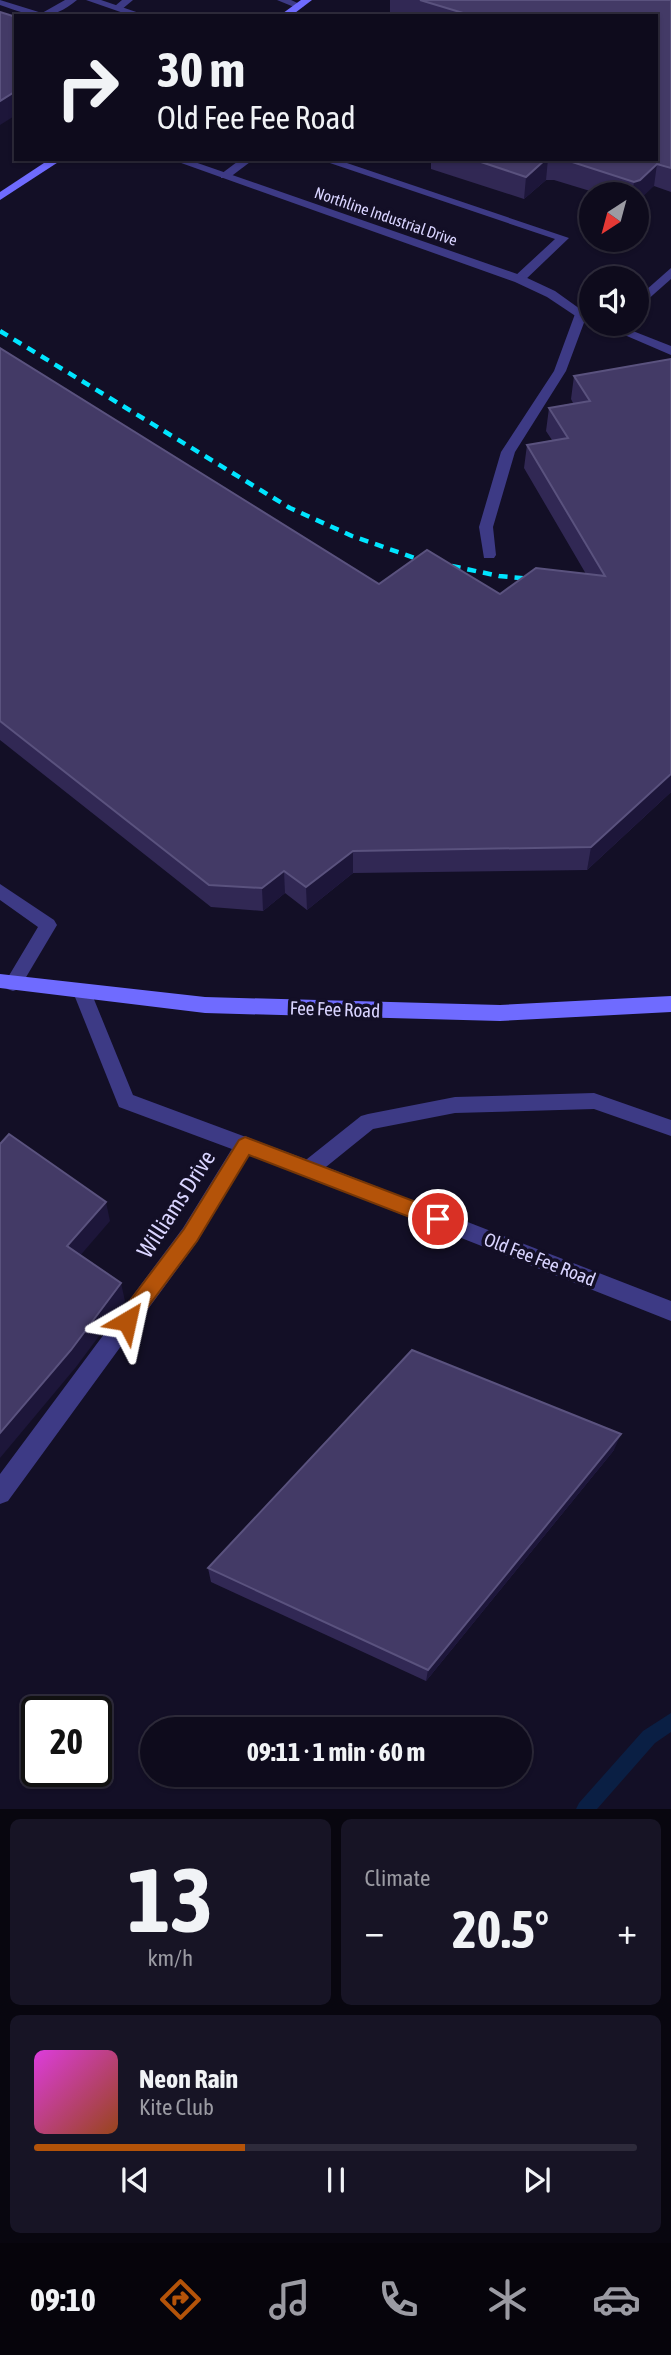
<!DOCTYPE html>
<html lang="en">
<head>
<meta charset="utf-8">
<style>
  :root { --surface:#0e0b1c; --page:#171425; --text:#f1f3f6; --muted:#9b9ba3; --line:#2e2b3b; --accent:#b45309 }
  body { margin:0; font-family:"Asap Condensed",sans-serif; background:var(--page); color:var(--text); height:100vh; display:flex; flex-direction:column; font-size:26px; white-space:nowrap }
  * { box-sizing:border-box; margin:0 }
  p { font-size:23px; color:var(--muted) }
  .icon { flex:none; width:38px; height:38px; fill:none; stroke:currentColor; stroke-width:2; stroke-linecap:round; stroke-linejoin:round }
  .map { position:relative; height:1809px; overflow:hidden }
  .side { display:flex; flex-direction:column; gap:10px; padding:10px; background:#08060f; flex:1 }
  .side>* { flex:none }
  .banner { position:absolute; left:14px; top:14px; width:644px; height:147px; border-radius:0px; box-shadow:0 2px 5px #0004,0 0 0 2px var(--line); background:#0e0b1c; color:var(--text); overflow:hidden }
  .needle { width:46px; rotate:216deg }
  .tools { position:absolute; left:579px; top:182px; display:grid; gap:14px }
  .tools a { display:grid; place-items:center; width:70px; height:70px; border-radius:50%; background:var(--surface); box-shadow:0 2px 5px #0004,0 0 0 2px var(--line); font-size:35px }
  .speed { position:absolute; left:21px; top:1696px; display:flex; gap:14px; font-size:35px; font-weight:700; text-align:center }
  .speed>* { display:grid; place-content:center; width:91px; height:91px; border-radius:50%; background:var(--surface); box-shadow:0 2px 5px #0004,0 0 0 2px var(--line); line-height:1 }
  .speed .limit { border:4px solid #111; border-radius:10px; background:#fff; color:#111 }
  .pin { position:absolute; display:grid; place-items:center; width:60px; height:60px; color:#fff; margin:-30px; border:4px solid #fff; border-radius:50%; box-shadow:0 2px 7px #0007 }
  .me { position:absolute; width:77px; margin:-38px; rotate:36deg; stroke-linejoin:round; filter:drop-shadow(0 0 5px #0008) }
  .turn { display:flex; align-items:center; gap:24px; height:147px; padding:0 28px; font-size:32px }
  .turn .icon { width:91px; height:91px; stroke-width:2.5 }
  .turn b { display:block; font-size:49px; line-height:60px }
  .big { font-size:52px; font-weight:700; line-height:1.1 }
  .side .card { flex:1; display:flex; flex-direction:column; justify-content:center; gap:10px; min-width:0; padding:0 24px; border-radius:10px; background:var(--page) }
  .side .dial { align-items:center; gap:0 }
  .dial b { font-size:91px; line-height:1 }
  .song { display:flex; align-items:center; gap:21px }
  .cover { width:84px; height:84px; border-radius:10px; background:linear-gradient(135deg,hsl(300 70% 55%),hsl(20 70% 35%)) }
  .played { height:7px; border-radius:4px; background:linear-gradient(90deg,var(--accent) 35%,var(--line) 35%) }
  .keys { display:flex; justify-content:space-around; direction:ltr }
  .heat { display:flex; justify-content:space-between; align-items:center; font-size:38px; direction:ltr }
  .side .tiles { flex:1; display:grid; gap:10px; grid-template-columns:1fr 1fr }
  .card:last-child { grid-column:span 2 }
  .trip { position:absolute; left:140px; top:1717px; width:392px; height:70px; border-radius:35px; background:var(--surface); box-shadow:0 2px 5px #0004,0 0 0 2px var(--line); font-weight:700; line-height:70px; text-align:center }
  .menu { display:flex; height:112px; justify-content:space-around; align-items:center; background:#06040b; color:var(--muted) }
  .menu .icon { width:49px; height:49px }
  .menu .current { color:var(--accent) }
  .menu b { font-size:32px; color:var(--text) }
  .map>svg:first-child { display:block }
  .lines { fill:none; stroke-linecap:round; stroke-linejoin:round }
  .stream { fill:#0a1f44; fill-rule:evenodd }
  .lane { fill:#3d3a85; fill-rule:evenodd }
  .street { fill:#3d3a85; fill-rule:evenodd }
  .secondary { fill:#6f6bff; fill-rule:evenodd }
  .rail { stroke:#00e5ff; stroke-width:4.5; stroke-dasharray:9 7; stroke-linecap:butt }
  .wall { fill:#312854 }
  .shaded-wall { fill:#1d163a }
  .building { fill:#433a66; stroke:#5a527e; stroke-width:2 }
  .route { fill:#b45309; stroke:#753606; stroke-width:2 }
  .labels { text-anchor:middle; stroke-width:7; stroke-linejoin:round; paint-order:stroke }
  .far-street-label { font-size:16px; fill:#d9d4ff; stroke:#130f26 }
  .street-label { font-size:19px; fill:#d9d4ff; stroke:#130f26 }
  .near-street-label { font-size:23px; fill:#d9d4ff; stroke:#130f26 }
</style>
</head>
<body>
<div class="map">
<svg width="671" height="1809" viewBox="0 0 671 1809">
  <rect width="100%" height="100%" fill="#130f26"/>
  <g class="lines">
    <!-- stream -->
    <polygon class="stream" points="671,1713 671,1732 655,1743 597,1809 576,1809 579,1803 643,1731"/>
    <!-- lane -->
    <g class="lane">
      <path d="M0 0 42 13 65 0H77C50 23 31 16 0 5Z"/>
      <polygon points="122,0 133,0 121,10 115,10 115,6"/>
      <polygon points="277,0 291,0 304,6 299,9"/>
      <polygon points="241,159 254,159 229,178 221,178 221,174"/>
      <polygon points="318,159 335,159 569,238 523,282 515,282 515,276 555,239"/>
      <polygon points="671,268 671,279 637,309 637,298"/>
      <polygon points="581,310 592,314 592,322 585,320 566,371 515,452 493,527 496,555 494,558 484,558 479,527 501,452 554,371 575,314"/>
      <polygon points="599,324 615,324 671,346 671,355"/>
      <polygon points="0,884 54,920 57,925 19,989 13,991 7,989 4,984 38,927 0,900"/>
      <polygon points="594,1093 671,1120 671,1136 594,1109 455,1113 373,1129 316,1175 309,1178 302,1175 299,1169 302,1163 361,1116 368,1114 455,1097"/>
      <polygon points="245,1136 252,1139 255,1145 197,1242 8,1501 0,1504 0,1474 183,1228 238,1139"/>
    </g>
    <!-- street -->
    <g class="street">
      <polygon points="86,0 101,0 148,16 132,16"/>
      <polygon points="170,159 186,159 523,276 555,291 587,314 581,318 577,317 547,297 515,282"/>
      <polygon points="82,985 88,987 91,992 133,1095 316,1163 671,1301 671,1321 302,1175 119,1107 73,992 76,987"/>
    </g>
    <!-- secondary -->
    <g class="secondary">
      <polygon points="301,0 312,0 291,16 279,16"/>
      <polygon points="50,159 63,159 0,200 0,192"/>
      <polygon points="0,974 205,997 500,1005 671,996 671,1012 500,1021 205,1013 0,988"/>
    </g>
    <!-- rail -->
    <polyline class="rail" points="0,331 290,508 352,536 415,558 499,576 542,580"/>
  </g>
  <!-- wall -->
  <g class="wall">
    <polygon points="390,0 671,0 671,192 654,186 637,194 600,194 554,180 546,180 524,199 431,169 431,159 656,159 656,16 401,16 390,12"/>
    <polygon points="0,348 379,584 500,594 586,574 524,468 527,445 552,440 546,431 549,408 573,403 571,399 574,376 671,359 671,792 587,870 353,873 307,910 285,893 263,911 211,907 0,740"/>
    <polygon points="614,1450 426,1681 211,1582 208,1568"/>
  </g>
  <!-- shaded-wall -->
  <g class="shaded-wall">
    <polygon points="16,91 16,115 0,125 0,101"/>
    <polygon points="546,159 548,159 546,180 524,199 526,177"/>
    <polygon points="657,164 654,186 637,202 637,194 632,194 634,182"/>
    <polygon points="671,774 671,792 587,870 591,847"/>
    <polygon points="353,851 353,873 307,910 306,887"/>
    <polygon points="284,871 285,893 263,911 262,888"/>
    <polygon points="106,1202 110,1221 72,1265 67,1246"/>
    <polygon points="121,1283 125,1301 76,1367 0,1458 0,1433"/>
    <polygon points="621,1434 614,1450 426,1681 428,1670"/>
  </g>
  <!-- building -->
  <g class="building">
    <polygon points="420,0 671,0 671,168 657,164 640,180 634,182 563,159 656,159 656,16 473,16"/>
    <polygon points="0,12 16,17 16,91 0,101"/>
    <polygon points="472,159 546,159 526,177"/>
    <polygon points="0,348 379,584 427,550 500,594 536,568 605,576 527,445 568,438 549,408 590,401 574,376 671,359 671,774 591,847 353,851 306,887 284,871 262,888 209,885 0,721"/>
    <polygon points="9,1134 106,1202 67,1246 121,1283 71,1350 0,1433 0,1144"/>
    <polygon points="412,1350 621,1434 428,1670 208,1568"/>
  </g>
  <!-- route -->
  <polygon class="route" points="245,1137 445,1213 448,1219 445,1225 438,1228 249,1155 197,1241 133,1327 127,1330 120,1327 117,1321 120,1314 184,1229 239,1140"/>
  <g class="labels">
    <!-- far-street labels -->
    <g class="far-street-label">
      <text transform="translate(386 216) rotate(19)" y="6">Northline Industrial Drive</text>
    </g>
    <!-- street labels -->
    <g class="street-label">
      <text transform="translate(335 1009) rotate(2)" y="7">Fee Fee Road</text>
      <text transform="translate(540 1259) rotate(21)" y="7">Old Fee Fee Road</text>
    </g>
    <!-- near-street labels -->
    <g class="near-street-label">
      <text transform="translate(176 1204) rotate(-57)" y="8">Williams Drive</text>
    </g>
  </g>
</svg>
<div class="tools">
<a><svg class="needle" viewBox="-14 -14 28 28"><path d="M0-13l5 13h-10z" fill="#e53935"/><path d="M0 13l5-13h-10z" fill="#9b9ba3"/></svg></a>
<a><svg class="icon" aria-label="sound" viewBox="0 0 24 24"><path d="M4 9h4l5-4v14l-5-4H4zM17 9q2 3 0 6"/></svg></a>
</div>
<div class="speed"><div class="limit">20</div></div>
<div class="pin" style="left:438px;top:1219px;background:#d93025"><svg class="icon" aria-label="arrive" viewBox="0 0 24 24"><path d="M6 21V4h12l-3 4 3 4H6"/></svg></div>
<svg class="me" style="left:127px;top:1321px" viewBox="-20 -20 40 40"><path d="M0-17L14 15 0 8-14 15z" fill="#b45309" stroke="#fff" stroke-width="4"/></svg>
<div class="trip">09:11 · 1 min · 60 m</div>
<div class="banner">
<div class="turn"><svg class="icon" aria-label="right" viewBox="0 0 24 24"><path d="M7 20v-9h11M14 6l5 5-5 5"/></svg><div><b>30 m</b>Old Fee Fee Road</div></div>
</div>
</div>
<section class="side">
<div class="tiles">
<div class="card dial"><b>13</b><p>km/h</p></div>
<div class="card"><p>Climate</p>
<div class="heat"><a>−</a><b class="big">20.5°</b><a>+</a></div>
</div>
<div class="card">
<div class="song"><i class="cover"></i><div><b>Neon Rain</b><p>Kite Club</p></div></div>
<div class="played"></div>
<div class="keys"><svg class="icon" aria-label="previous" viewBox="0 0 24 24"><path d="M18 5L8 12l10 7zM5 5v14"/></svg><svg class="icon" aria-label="pause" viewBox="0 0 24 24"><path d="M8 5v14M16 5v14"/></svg><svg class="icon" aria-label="next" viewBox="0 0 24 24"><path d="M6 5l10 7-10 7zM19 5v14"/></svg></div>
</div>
</div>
</section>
<nav class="menu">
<b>09:10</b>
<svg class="icon current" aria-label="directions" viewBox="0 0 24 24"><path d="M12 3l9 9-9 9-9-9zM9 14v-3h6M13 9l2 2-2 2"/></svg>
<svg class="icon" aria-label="music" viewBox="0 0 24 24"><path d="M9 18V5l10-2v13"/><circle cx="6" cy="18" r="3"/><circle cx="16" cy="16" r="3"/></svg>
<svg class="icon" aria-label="phone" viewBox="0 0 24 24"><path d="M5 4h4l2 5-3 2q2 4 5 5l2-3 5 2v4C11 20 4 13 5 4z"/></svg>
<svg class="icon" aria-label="climate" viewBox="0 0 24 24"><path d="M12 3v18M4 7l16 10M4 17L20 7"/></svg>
<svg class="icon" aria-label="car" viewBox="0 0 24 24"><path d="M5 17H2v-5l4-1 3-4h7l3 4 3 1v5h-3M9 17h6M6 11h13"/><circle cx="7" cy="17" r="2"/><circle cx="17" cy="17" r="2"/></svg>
</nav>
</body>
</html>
